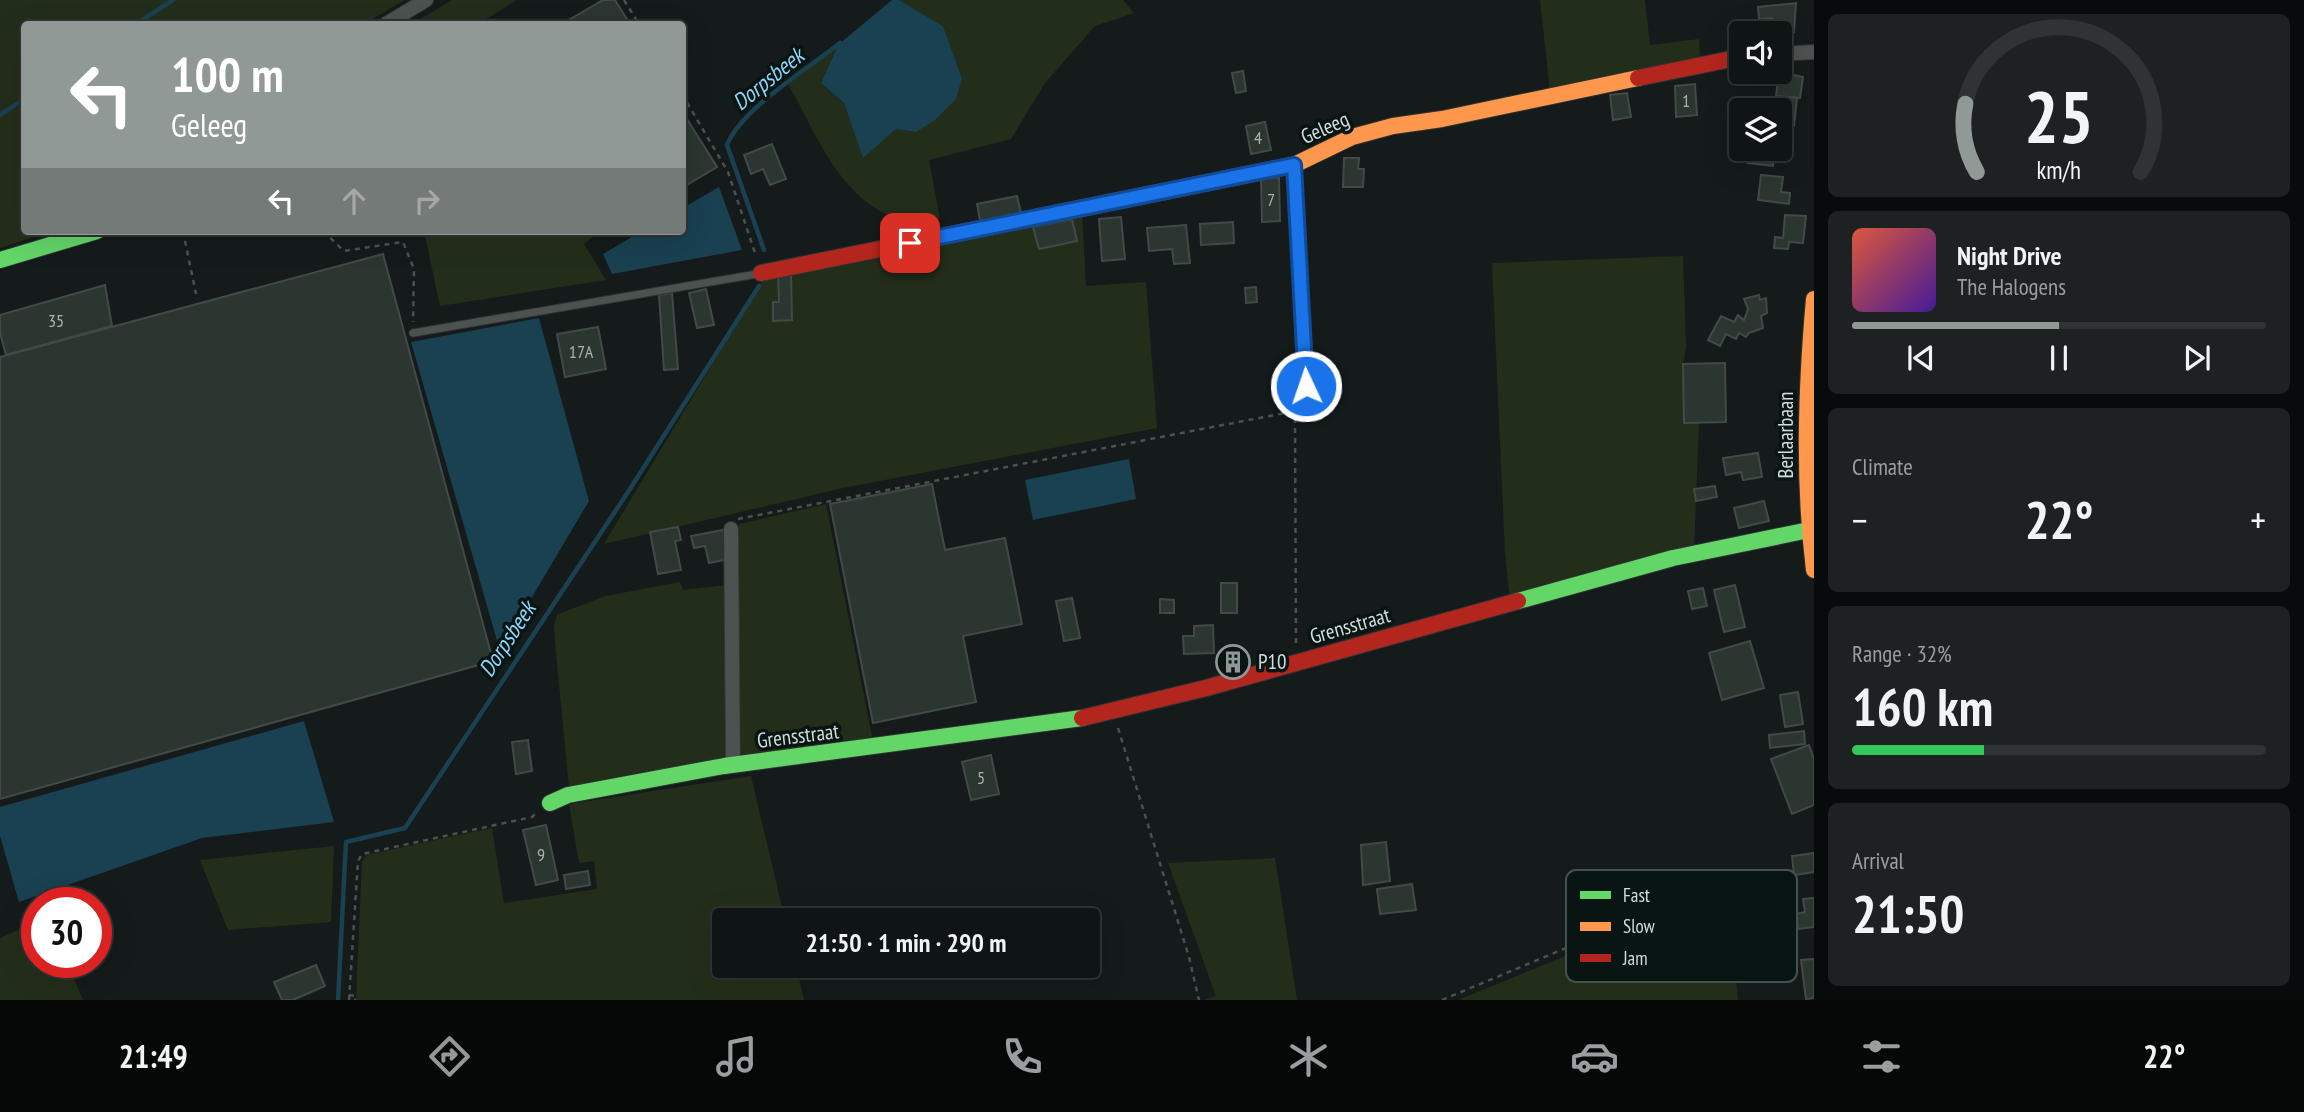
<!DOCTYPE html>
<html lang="en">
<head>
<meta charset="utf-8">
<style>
  :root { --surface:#0f1414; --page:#1d2122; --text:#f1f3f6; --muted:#9b9ea0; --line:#2f3334; --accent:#919997 }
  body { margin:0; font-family:"PT Sans Narrow",sans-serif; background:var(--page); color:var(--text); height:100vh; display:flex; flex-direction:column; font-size:26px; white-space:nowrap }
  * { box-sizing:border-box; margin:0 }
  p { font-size:23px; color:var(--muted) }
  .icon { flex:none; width:38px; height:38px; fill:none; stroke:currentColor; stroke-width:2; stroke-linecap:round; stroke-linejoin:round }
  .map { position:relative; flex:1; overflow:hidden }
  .details { display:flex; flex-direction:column; gap:14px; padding:14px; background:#080b0b; width:490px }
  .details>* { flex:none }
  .hud { position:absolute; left:21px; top:21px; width:665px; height:214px; border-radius:7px; box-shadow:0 7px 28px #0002,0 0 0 2px var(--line); background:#919997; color:#fff; overflow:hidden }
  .buttons { position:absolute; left:1729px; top:21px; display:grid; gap:14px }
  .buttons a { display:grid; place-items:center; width:63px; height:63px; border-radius:7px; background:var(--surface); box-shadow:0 7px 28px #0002,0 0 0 2px var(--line); font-size:35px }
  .speed { position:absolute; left:21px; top:887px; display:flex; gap:14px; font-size:35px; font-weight:700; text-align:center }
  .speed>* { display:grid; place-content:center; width:91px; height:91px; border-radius:50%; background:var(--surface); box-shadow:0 7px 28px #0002,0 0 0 2px var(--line); line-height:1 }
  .speed .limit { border:10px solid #d22; background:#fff; color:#111 }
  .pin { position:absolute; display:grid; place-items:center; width:60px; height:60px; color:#fff; margin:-30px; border-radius:14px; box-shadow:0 4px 10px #0006 }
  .me { position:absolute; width:77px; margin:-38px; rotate:357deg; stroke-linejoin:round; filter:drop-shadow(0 0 5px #0008) }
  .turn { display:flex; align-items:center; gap:24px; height:147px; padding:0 35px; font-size:32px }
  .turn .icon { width:91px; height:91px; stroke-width:2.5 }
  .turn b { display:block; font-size:49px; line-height:60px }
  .lanes { display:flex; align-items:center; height:66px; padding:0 35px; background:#0003; justify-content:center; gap:35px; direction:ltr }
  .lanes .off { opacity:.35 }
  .big { font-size:52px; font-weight:700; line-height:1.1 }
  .details .tile { flex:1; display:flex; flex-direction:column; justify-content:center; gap:10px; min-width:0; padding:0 24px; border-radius:10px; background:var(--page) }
  .details .dial { align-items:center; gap:0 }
  .dial svg { height:182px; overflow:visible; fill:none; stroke:var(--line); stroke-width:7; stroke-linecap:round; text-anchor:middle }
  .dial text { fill:var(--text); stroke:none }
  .song { display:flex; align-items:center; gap:21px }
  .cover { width:84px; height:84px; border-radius:10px; background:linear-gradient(135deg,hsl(10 70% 55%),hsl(260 70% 35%)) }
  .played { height:7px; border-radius:4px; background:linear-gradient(90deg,var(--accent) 50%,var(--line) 50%) }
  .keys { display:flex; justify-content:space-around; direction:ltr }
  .heat { display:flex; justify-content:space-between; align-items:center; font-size:38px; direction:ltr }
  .charge { height:10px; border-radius:5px; background:linear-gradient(90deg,#34c759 32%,var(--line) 0) }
  .trip { position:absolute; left:712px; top:908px; width:388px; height:70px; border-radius:7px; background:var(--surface); box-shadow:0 7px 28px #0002,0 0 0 2px var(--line); font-weight:700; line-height:70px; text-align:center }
  .tab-bar { display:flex; height:112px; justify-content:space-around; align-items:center; background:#060808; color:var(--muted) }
  .tab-bar .icon { width:49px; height:49px }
  .tab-bar .current { color:var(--accent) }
  .tab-bar b { font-size:32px; color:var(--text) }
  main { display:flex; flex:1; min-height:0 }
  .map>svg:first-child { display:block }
  .green { fill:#232e1a }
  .water { fill:#194152 }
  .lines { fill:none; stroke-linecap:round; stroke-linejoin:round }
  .stream { stroke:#194152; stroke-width:4.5 }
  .building { fill:#2b3631; stroke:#434947; stroke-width:2 }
  .lane-casing { stroke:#2f3433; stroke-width:9 }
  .street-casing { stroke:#2f3433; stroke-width:16 }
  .fast-casing { stroke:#2f3433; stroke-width:18 }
  .slow-casing { stroke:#2f3433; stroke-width:18 }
  .jam-casing { stroke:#2f3433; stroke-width:18 }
  .path { stroke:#4c5150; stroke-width:2.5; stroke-dasharray:5 5; stroke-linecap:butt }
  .lane { stroke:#4c5250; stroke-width:7 }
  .street { stroke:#4c5250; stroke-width:14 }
  .fast { stroke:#63d668; stroke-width:16 }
  .slow { stroke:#ff974d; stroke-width:16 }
  .jam { stroke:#b3261e; stroke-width:16 }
  .route-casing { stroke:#114b97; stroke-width:18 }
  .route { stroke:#1a73e8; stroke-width:12 }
  .labels { text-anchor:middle; stroke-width:7; stroke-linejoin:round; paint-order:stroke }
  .number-label { font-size:18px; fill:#aab3b0 }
  .street-label { font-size:21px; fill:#d4dddb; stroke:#081513 }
  .poi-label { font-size:21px; fill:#d4dddb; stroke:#081513; text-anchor:start }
  .water-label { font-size:23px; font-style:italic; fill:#8dd5f9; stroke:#081513 }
  .key { fill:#081513; stroke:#45514f; stroke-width:2 }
  .key-label { font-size:19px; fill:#d4dddb }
</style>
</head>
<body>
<main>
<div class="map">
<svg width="1814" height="1000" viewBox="0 0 1814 1000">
  <rect width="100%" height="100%" fill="#141b1a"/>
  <!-- green -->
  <g class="green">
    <polygon points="0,0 405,0 364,24 24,24 24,231 53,231 0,248"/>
    <polygon points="452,0 517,0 478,24 412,24"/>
    <path d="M899 0H1123L1134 13 1095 26 1045 83 1011 139 929 160 940 219C925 218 905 221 891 216 838 195 814 129 787 82L838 45 821 83 844 103 863 157 896 129 916 132 962 78 943 26Z"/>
    <polygon points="1540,0 1645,0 1650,45 1699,39 1700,58 1550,92"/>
    <polygon points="1082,212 1086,286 1146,282 1157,428 843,488 604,544 766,275"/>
    <polygon points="424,231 601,231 584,244 606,280 440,306"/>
    <polygon points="1683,256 1686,347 1683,365 1684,422 1699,422 1694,550 1510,601 1505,553 1492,263"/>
    <polygon points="826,504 873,741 738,756 739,524"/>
    <polygon points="680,582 683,590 727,585 726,760 569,787 555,643 554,624 558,614 606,596"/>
    <polygon points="751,776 785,920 724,920 724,966 796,966 804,1000 356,1000 362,862 366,855 492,828 504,903 597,889 594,861 579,863 569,804"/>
    <polygon points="334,846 331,922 228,930 200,860"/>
    <polygon points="1275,858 1297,1000 1204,1000 1216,996 1168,863"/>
    <polygon points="1728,890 1738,1000 1458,1000 1727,890"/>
    <polygon points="37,922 37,962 67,963 83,1000 0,1000 0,938"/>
  </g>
  <!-- water -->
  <g class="water">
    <polygon points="892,0 899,0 943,26 962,78 956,99 935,120 916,132 896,129 863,158 844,103 821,83 838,45"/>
    <polygon points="719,187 742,250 612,274 603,254 642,231 682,231 683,208"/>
    <polygon points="539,318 589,501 500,651 411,342"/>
    <polygon points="1129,459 1136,499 1033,520 1025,480"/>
    <polygon points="304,721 334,822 202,838 19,902 0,836 0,807"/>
  </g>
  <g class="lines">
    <!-- stream -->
    <g class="stream">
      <polyline points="136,24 173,0"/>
      <polyline points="0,115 24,99"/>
      <path d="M764 250 727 145C741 109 809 68 840 43"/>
      <polyline points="338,1000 346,842 405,828 630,489 759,286"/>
    </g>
  </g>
  <!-- building -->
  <g class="building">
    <polygon points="603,0 615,0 630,24 562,24"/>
    <polygon points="1796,3 1794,32 1773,33 1772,18 1759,19 1758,7"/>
    <polygon points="1243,71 1246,91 1236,93 1232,73"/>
    <polygon points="1779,72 1803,77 1800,98 1776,96"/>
    <polygon points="1695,84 1697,115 1676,117 1675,86"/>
    <polygon points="1627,93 1631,117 1613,120 1610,95"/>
    <polygon points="1776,96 1797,98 1794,126 1780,125 1780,110 1775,110"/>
    <polygon points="682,111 717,167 682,188"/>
    <polygon points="1265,122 1271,150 1251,154 1246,126"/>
    <polygon points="1780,135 1787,136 1785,158 1774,157 1773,166 1748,163 1749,149 1780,149"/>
    <polygon points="772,144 786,179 770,185 763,169 751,174 744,155"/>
    <polygon points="1344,158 1359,158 1358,169 1364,169 1363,187 1343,187"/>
    <polygon points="1761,175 1783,177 1781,192 1790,193 1789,204 1758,200"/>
    <polygon points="1261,178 1279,178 1280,221 1262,222"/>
    <polygon points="1017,196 1021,213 980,221 977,204"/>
    <polygon points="1785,215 1806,216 1803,243 1789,242 1788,249 1774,248 1775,237 1783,238"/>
    <polygon points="1121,217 1125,259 1102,261 1099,219"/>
    <polygon points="1072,219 1077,241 1039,249 1033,227"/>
    <polygon points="1233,222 1234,243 1201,245 1200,224"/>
    <polygon points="1186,225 1190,263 1174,264 1172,249 1149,251 1147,228"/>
    <polygon points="383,254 493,661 0,799 0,357"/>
    <polygon points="778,273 791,273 792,320 773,321 773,302 779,302"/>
    <polygon points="105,285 112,326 6,355 0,333 0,315"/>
    <polygon points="1256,287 1257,302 1246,303 1245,288"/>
    <polygon points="706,289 714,325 697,328 689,293"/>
    <polygon points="672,293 678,369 664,370 659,295"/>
    <polygon points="1759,295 1760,300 1766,298 1767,313 1761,316 1763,328 1749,333 1746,337 1739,333 1736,339 1726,334 1720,346 1708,340 1721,316 1734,322 1738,315 1744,320 1748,309 1744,299"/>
    <polygon points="598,327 606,369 565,377 557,334"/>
    <polygon points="1725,363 1726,422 1684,423 1683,364"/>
    <polygon points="1758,453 1762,477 1743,480 1741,472 1726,475 1723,458"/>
    <polygon points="932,484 945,550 1005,538 1022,624 963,636 976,702 873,723 830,504"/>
    <polygon points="1715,486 1717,497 1696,501 1694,489"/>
    <polygon points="1764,501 1769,521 1739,528 1734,508"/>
    <polygon points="678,527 681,540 675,541 681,570 658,574 650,532"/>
    <polygon points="723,530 729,559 709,563 705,546 694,548 691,536"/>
    <rect x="1221" y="583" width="16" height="30"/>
    <polygon points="1735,585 1745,627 1724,632 1714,590"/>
    <polygon points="1703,588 1707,606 1692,609 1688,591"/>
    <polygon points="1072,598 1080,638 1064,641 1056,601"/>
    <polygon points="1160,599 1174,600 1174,613 1160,613"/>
    <polygon points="1213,625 1214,653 1184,654 1183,636 1194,636 1194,626"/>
    <polygon points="1750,641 1764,688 1722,700 1709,653"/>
    <circle cx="1232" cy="662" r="8"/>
    <polygon points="1798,692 1803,724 1785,727 1780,695"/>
    <polygon points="1804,731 1805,744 1770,748 1769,735"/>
    <polygon points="528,740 532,771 516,774 512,742"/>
    <polygon points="1809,745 1814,759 1814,805 1792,814 1771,759"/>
    <polygon points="991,755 999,794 971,800 962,762"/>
    <polygon points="546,825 558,880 536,885 523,830"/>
    <polygon points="1386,842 1390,881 1363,885 1361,845"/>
    <polygon points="1814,853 1814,872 1794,875 1792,856"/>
    <polygon points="588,871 590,885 566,889 564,875"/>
    <polygon points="1412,884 1416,910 1380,914 1377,889"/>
    <polygon points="1814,898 1814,927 1798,929 1796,914 1805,912 1803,899"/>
    <polygon points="1814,959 1814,998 1806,999 1801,960"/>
    <polygon points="316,965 325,986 293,1000 282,1000 274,982"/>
  </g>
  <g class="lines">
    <!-- lane casing -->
    <g class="lane-casing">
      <polyline id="lane" points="413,333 757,274"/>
    </g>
    <!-- street casing -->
    <g class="street-casing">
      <g id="street">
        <polyline points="386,24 426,0"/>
        <polyline points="1780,54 1814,52"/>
        <polyline points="1294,165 1306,386 1295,404"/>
        <polyline points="731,529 733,765"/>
      </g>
    </g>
    <!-- fast casing -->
    <g class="fast-casing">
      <g id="fast">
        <polyline points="0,260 97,231"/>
        <polyline points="1518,601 1673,558 1809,530"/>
        <polyline points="550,803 568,795 724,766 1082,718"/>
      </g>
    </g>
    <!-- slow casing -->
    <g class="slow-casing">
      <g id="slow">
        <polyline points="1118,201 1294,165 1352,137 1393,126 1442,119 1638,78"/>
        <path d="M1814 299C1806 390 1803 479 1814 570"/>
      </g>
    </g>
    <!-- jam casing -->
    <g class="jam-casing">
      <g id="jam">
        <polyline points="1638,78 1741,57"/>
        <polyline points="761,273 1118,201"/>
        <polyline points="1082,718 1206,688 1518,601"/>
      </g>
    </g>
    <!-- path -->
    <g class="path">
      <polyline points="624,0 639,24"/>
      <polyline points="682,94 728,172 756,256"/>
      <polyline points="183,231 196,294"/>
      <polyline points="323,231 344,251 403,242 414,269 413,322"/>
      <polyline points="1295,418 1296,646"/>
      <polyline points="738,519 1285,413"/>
      <polyline points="1118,728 1189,957 1199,1000"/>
      <polyline points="349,995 356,996 355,1000"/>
      <polyline points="349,1000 358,861 362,854 532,817 537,812"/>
      <polyline points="1442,1000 1714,886 1714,877"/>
    </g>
    <!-- lane -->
    <use href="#lane" class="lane"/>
    <!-- street -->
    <use href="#street" class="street"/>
    <!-- fast -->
    <use href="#fast" class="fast"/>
    <!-- slow -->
    <use href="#slow" class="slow"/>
    <!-- jam -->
    <use href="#jam" class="jam"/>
  </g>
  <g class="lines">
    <!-- route casing -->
    <g class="route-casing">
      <polyline id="route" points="910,243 1294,165 1306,386"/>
    </g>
    <!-- route -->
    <use href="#route" class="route"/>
  </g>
  <!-- icons -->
  <defs>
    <g id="building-ring" transform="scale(1.75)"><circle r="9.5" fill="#081513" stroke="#919997" stroke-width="1.5"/><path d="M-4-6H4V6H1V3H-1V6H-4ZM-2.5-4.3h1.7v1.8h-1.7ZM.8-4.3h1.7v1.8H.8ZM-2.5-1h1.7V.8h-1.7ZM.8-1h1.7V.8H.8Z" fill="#919997"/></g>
  </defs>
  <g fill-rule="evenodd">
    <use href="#building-ring" x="1233" y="662"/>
  </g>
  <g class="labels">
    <!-- number labels -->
    <g class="number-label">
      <text x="1686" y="107">1</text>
      <text x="1258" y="144">4</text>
      <text x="1271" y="206">7</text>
      <text x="56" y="327">35</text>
      <text x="581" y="358">17A</text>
      <text x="981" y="784">5</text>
      <text x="541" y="861">9</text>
    </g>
    <!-- street labels -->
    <g class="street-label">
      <text transform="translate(1325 128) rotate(-24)" y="7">Geleeg</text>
      <text transform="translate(1786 435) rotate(-90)" y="7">Berlaarbaan</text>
      <text transform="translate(1350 626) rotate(-16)" y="7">Grensstraat</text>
      <text transform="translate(798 736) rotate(-7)" y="7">Grensstraat</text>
    </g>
    <!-- poi labels -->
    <g class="poi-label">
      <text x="1258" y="669">P10</text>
    </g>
    <!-- water labels -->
    <g class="water-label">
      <text transform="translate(768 79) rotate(-39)" y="8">Dorpsbeek</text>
      <text transform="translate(507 639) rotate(-57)" y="8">Dorpsbeek</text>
    </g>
  </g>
  <!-- legend -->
  <rect x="1566" y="870" width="231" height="112" rx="10" class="key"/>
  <rect x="1580" y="891" width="31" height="8" fill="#63d668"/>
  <rect x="1580" y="922" width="31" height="9" fill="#ff974d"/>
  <rect x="1580" y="954" width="31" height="8" fill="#b3261e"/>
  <g class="key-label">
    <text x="1623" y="902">Fast</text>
    <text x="1623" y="933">Slow</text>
    <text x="1623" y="965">Jam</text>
  </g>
</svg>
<div class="buttons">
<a><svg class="icon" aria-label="sound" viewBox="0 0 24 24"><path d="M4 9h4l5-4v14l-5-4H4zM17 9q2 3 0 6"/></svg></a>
<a><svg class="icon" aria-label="layers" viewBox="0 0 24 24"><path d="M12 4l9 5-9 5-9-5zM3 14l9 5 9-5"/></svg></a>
</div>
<div class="speed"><div class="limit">30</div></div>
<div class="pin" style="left:910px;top:243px;background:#d93025"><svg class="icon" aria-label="arrive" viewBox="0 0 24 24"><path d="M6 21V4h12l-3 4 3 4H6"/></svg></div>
<svg class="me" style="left:1306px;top:386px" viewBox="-20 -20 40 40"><circle r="17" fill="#1a73e8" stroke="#fff" stroke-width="3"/><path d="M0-11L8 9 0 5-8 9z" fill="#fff"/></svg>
<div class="trip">21:50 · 1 min · 290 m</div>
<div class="hud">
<div class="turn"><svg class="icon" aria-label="left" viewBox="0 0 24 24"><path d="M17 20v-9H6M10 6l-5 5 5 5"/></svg><div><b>100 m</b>Geleeg</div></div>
<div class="lanes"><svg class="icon" aria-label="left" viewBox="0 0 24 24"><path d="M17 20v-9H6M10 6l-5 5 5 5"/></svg><svg class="icon off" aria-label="ahead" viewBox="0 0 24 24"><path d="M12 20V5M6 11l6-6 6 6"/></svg><svg class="icon off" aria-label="right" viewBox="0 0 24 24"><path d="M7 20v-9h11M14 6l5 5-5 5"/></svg></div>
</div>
</div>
<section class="details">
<div class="tile dial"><svg viewBox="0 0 100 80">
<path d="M14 69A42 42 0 1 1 86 69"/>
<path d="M14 69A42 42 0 0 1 9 39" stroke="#919997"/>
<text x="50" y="56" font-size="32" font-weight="700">25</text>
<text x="50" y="72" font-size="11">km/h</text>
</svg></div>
<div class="tile">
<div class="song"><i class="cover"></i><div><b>Night Drive</b><p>The Halogens</p></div></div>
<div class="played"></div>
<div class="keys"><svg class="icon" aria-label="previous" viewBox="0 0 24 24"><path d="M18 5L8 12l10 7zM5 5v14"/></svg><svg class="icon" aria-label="pause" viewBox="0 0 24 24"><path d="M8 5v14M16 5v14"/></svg><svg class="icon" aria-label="next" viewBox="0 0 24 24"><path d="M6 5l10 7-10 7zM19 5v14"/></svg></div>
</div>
<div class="tile"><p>Climate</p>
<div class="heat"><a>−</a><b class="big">22°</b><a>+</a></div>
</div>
<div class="tile"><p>Range · 32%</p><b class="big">160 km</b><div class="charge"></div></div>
<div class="tile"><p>Arrival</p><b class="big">21:50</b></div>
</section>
</main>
<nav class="tab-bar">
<b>21:49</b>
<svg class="icon current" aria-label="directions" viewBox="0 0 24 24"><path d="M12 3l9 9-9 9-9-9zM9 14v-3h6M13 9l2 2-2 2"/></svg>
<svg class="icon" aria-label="music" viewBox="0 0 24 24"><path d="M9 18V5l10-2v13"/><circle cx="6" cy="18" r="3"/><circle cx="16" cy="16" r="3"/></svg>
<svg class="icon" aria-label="phone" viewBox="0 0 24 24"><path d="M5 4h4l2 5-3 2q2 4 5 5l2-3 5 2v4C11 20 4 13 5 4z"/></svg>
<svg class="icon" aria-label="climate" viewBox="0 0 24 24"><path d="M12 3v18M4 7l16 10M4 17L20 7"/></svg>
<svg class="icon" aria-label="car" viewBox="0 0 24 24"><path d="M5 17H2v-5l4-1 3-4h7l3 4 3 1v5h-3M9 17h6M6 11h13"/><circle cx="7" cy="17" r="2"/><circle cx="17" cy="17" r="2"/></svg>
<svg class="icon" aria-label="filters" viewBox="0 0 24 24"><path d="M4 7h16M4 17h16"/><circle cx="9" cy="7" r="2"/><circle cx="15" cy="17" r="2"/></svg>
<b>22°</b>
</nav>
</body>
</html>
